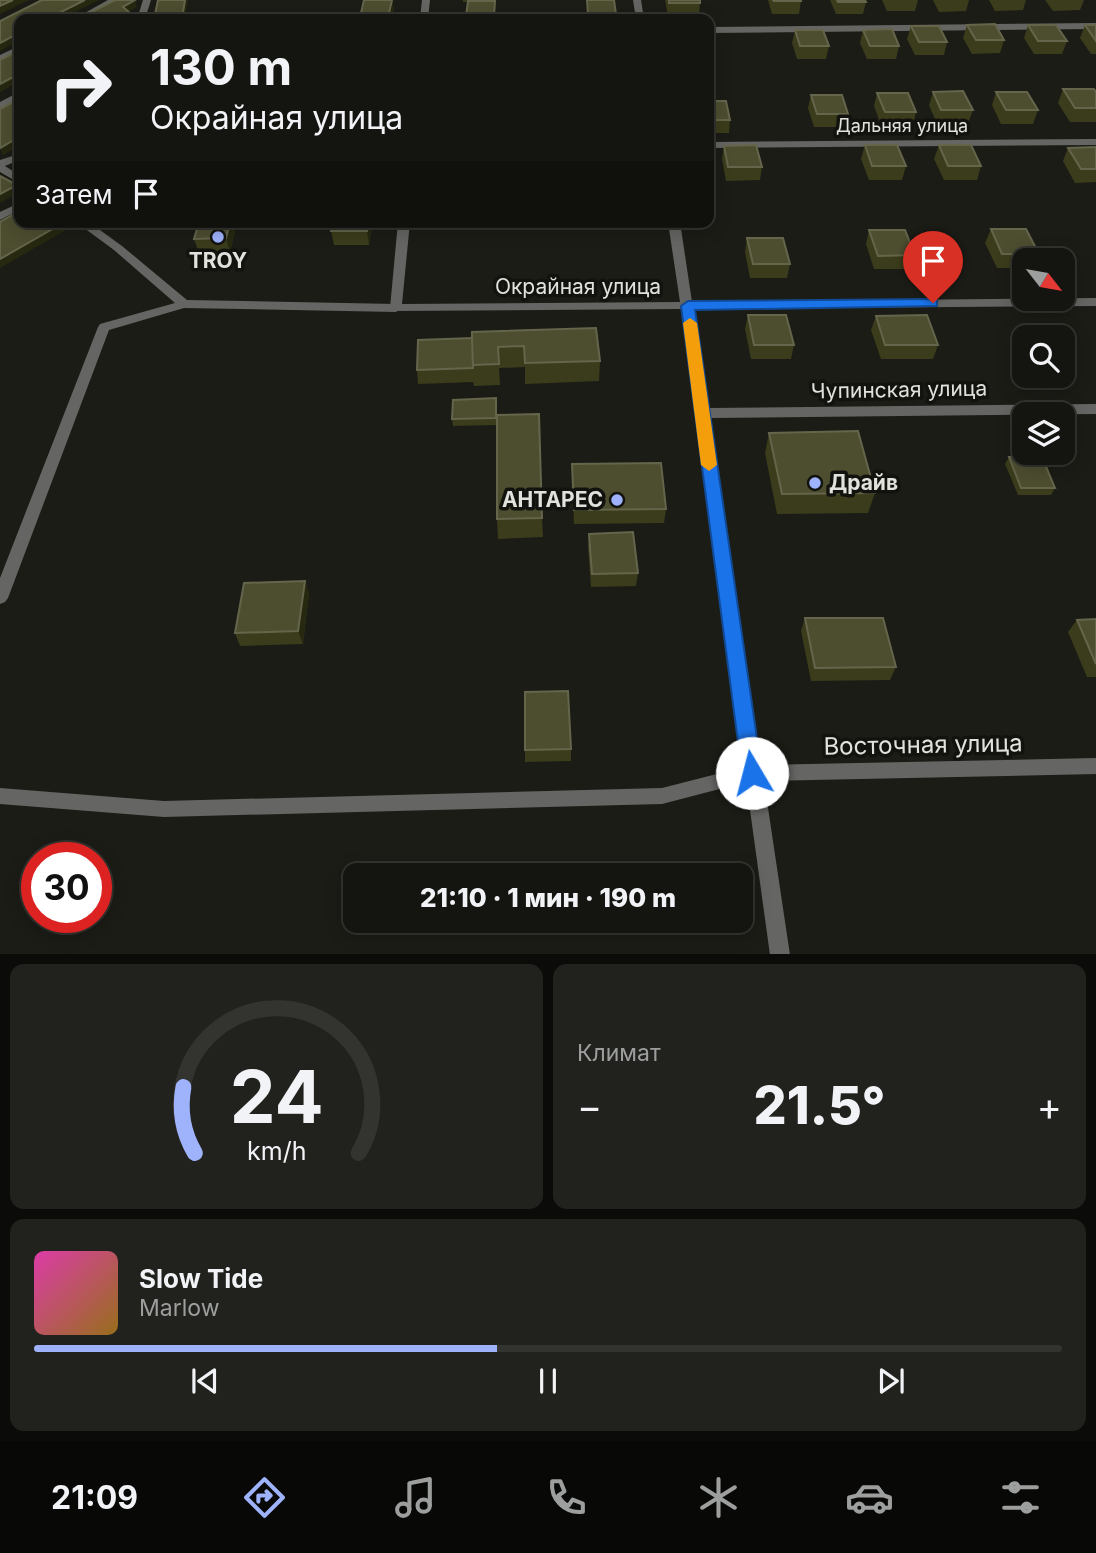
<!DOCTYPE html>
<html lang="ru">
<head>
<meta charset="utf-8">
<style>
  :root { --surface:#141510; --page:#21221e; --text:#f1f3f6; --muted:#9d9f9f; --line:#333430; --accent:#9fb3fd }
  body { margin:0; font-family:Inter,sans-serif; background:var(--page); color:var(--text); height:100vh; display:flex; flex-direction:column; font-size:26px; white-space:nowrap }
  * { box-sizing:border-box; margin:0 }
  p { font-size:23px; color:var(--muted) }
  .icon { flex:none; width:38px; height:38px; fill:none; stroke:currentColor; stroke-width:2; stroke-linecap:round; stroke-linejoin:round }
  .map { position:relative; height:954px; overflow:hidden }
  .sheet { display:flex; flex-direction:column; gap:10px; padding:10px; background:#0b0c09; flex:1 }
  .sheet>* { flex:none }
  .banner { position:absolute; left:14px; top:14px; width:700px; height:214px; border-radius:14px; box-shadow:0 4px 18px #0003,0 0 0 2px var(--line); background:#141510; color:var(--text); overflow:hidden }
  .needle { width:46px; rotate:121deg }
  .buttons { position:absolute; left:1012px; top:248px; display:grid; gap:14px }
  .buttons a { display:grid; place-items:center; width:63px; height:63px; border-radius:14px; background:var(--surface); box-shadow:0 4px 18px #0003,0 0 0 2px var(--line); font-size:35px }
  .speed { position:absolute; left:21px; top:842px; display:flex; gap:14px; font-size:35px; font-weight:700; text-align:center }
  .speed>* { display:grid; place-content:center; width:91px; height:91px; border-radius:50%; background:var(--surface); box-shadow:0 4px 18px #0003,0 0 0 2px var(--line); line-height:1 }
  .speed .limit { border:10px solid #d22; background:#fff; color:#111 }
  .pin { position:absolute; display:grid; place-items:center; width:60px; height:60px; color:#fff; margin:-72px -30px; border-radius:50% 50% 50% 0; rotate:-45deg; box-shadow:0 0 7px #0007 }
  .pin .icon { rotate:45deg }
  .me { position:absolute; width:77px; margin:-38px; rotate:352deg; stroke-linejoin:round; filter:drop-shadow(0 0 5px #0008) }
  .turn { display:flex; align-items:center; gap:24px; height:147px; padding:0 21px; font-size:32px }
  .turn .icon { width:91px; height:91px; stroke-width:2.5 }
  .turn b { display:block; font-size:49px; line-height:60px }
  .then { display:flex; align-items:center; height:66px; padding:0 21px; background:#0003; gap:14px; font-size:26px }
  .big { font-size:52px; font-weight:800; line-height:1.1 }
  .sheet .tile { flex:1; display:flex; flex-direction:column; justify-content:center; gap:10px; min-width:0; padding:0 24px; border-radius:14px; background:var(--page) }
  .sheet .dial { align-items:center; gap:0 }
  .dial svg { height:182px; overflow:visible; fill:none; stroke:var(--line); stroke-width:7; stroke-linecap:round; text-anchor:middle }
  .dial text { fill:var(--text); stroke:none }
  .song { display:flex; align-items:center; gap:21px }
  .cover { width:84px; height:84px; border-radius:10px; background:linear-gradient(135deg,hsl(320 70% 55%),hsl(40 70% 35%)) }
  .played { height:7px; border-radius:4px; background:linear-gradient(90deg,var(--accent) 45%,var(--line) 45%) }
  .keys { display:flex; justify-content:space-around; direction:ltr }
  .heat { display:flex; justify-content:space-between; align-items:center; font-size:38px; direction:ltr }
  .sheet .tiles { flex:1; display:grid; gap:10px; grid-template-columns:1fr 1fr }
  .tile:last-child { grid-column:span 2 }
  .trip { position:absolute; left:343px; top:863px; width:410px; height:70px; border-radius:14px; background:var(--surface); box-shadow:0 4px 18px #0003,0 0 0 2px var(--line); font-weight:800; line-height:70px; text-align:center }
  .tabs { display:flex; height:112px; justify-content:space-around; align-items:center; background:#080806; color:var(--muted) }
  .tabs .icon { width:49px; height:49px }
  .tabs .on { color:var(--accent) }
  .tabs b { font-size:32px; color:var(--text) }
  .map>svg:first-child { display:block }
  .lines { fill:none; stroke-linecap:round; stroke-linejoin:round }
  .service { fill:#656663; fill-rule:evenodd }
  .minor { fill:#656663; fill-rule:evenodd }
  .wall { fill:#3b3c1b }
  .shaded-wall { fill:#272810 }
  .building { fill:#4d4e30; stroke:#64654b; stroke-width:2 }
  .route { fill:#1a73e8; stroke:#114b97; stroke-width:2 }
  .slow { fill:#f59e0b }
  .poi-dot { fill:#9fb3fd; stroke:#12130e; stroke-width:2.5 }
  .labels { text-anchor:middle; stroke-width:7; stroke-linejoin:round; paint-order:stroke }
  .far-street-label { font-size:18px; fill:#e1e1de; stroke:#12130e }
  .poi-label { font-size:21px; font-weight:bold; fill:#e1e1de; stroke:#12130e }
  .street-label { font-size:21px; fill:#e1e1de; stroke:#12130e }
  .near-street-label { font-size:24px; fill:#e1e1de; stroke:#12130e }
</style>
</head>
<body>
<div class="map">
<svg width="1096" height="955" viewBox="0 0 1096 955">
  <rect width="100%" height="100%" fill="#1b1c16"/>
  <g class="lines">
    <!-- service -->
    <g class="service">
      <polygon points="108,0 119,0 84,19 74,19"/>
      <polygon points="143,0 151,0 145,19 137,19"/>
      <polygon points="19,46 19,53 0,62 0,55"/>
      <polygon points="19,92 19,99 0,109 0,102"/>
      <polygon points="19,154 19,160 5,166 19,175 19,183 0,172 0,160"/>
      <polygon points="19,203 19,210 0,220 0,212"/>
      <polygon points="76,222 89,222 122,246 187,300 396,304 402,308 396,312 184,308 109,330 8,598 5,602 0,604 0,578 98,327 100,324 175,303 114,250"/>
      <polygon points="752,765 758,767 761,773 758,779 662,804 164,817 0,804 0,788 164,801 662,788"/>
    </g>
    <!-- minor -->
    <g class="minor">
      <polygon points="422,0 430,0 428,19 420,19"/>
      <polygon points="633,0 641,0 644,19 636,19"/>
      <polygon points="1096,23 1096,29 709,33 709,27"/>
      <polygon points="1096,139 1096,145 709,148 709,142"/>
      <polygon points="398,222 410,222 402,304 680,302 668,222 680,222 692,302 1096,298 1096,306 693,309 708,408 1096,404 1096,414 709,418 761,765 1096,758 1096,774 764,781 790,955 770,955 681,309 392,311 390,308"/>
    </g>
  </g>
  <!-- wall -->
  <g class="wall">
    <polygon points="392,0 394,11 392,19 362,19 361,13"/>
    <polygon points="463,0 490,0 495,19 466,19 468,2 463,2"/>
    <polygon points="587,0 616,14 616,19 587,19"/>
    <polygon points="665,0 700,0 699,16 668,16"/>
    <polygon points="768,0 801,0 799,14 772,14"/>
    <polygon points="830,0 865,0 866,2 863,14 836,14"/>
    <polygon points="882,0 918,0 915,11 887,11"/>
    <polygon points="933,0 969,0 966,11 939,12"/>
    <polygon points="989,0 1026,0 1023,10 995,11"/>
    <polygon points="1045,0 1084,0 1080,10 1053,11"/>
    <polygon points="967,25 1004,40 1000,53 972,54 963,38"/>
    <polygon points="1028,25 1067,41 1062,54 1034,54 1024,38"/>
    <polygon points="1085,25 1096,25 1096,54 1091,54 1080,38"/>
    <polygon points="911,26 947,42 944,55 915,55 907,39"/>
    <polygon points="795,30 829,46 826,59 797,59 792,43"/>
    <polygon points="863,30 899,46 896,59 867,59 860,43"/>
    <polygon points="709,62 714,80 713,93 709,93"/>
    <polygon points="1063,89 1096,92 1096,122 1070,122 1058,103"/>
    <polygon points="933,92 973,110 968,123 937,124 929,105"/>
    <polygon points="996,92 1038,110 1033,124 1001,124 992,105"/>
    <polygon points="877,93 916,112 913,125 881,125 874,106"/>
    <polygon points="811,95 848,114 845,127 814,127 808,108"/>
    <polygon points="709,101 730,120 729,133 709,133"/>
    <polygon points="865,145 906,166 902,180 869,180 861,159"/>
    <polygon points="939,145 981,166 977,180 944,180 934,159"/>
    <polygon points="724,146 762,167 760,180 726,181 722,159"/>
    <polygon points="1096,147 1096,182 1075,183 1063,161 1068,148"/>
    <polygon points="199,222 237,222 230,252 199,253 194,239"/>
    <polygon points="333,222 373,222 369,245 334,245 331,231"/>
    <polygon points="991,229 1039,254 1036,261 1024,261 1024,268 997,268 985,243"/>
    <polygon points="869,230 915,255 910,269 874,269 866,244"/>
    <polygon points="747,238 790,264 787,278 750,278 745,252"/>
    <polygon points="748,315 794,345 791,359 751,359 745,329"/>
    <polygon points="876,316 938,345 933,359 881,359 871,330"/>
    <polygon points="472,332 600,361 599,381 525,384 525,367 499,368 500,385 474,386 473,382 418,384 417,370 472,338"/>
    <polygon points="496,398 496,425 453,426 452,419"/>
    <polygon points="769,433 875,493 868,513 777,514 765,453"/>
    <polygon points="1009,457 1055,488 1051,495 1018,495 1005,464"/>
    <polygon points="572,464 666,509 664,523 574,524"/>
    <polygon points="542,518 543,537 498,539 497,519"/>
    <polygon points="589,534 638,573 636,586 591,587 588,547"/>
    <polygon points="305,581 309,594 303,644 240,646 235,633"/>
    <polygon points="805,618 896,667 890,680 811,681 801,631"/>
    <polygon points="1096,619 1096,677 1087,677 1068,632 1077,620"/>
    <polygon points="525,692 571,749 571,761 525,762"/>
  </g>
  <!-- shaded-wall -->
  <g class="shaded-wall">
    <polygon points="13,0 29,0 0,14 0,6"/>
    <polygon points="85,0 99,0 62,19 47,19"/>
    <polygon points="135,0 137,7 125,14 123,7"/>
    <polygon points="185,0 188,0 185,19 182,19"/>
    <polygon points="392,0 394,11 392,19 390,19 389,13"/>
    <polygon points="130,13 132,19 118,19"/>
    <polygon points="19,33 19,41 0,51 0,43"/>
    <polygon points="19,74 19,82 0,92 0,84"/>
    <polygon points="19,137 19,146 3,155 0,148"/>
    <polygon points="17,185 19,192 0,203 0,194"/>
    <polygon points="230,222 237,222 230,252 226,238"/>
    <polygon points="368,222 373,222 369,245 367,231"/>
    <polygon points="63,223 66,230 0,268 0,259"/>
    <polygon points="305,581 309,594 303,644 298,631"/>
  </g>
  <!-- building -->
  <g class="building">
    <polygon points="0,0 13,0 0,6"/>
    <polygon points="42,0 85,0 47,19 19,19 19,33 0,43 0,21"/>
    <polygon points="115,0 135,0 123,7 130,13 118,19 78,19"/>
    <polygon points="158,0 185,0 182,19 154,19"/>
    <polygon points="364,0 392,0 389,13 361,13"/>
    <polygon points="587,0 614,0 616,14 588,14"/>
    <rect x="669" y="0" width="31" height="3"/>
    <polygon points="773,0 801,0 801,1 774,1"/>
    <polygon points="837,0 865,0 866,2 838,2"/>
    <polygon points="468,1 495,1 494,16 466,16"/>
    <polygon points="995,24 1004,40 976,40 967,25"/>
    <polygon points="1028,25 1056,25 1067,41 1038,41"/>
    <polygon points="1085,25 1096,25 1096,41"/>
    <polygon points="911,26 939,26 947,42 919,42"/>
    <polygon points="892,29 899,46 870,46 863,30"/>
    <polygon points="795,30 823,30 829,46 800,46"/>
    <polygon points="19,50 19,74 0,84 0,60"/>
    <polygon points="709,62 711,62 714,80 709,80"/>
    <polygon points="1063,89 1094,89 1096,92 1096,108 1075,108"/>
    <polygon points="963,91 973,110 941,110 933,92"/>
    <polygon points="996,92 1027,92 1038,110 1006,110"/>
    <polygon points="877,93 908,93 916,112 885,112"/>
    <polygon points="811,95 842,95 848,114 817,114"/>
    <polygon points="19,99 19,137 0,148 0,109"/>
    <polygon points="709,101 726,101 730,120 709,120"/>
    <polygon points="756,145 762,167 728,167 724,146"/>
    <polygon points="865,145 897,145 906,166 872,166"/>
    <polygon points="939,145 971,145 981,166 948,166"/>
    <polygon points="1096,147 1096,169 1081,169 1068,148"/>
    <polygon points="0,176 17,185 0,194"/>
    <polygon points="19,211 19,222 63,223 0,259 0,222"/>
    <polygon points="199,222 230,222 226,238 194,239"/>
    <polygon points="333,222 368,222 367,231 331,231"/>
    <polygon points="991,229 1026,229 1039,254 1002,254"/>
    <polygon points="869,230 905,230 915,255 878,256"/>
    <polygon points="747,238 783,238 790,264 753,264"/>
    <polygon points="748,315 786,315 794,345 754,345"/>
    <polygon points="927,315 938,345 885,345 876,316"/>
    <polygon points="596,328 600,361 525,363 524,346 498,347 499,364 472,365 472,332"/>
    <polygon points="472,338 473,368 417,370 418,340"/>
    <polygon points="496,398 496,418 452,419 453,400"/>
    <polygon points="539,414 542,518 497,519 497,415"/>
    <polygon points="858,431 875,493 782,494 769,433"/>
    <polygon points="1009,457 1042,457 1055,488 1021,488"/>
    <polygon points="661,463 666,509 574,510 572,464"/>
    <polygon points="633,532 638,573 592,574 589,534"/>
    <polygon points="305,581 298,631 235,633 244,583"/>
    <polygon points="805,618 883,618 896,667 815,668"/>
    <polygon points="1096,619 1096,664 1077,620"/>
    <polygon points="568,691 571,749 525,750 525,692"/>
  </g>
  <!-- route -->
  <polygon class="route" points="933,299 937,300 937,306 695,310 762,773 759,780 752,783 745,780 742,773 681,306 688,301"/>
  <!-- slow -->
  <polygon class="slow" points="690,318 697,323 717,465 709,471 701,465 683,323"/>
  <!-- markers -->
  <g class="poi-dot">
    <circle cx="218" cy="237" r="7"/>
    <circle cx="815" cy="483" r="7"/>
    <circle cx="617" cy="500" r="7"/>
  </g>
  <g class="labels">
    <!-- far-street labels -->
    <g class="far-street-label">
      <text x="902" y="132">Дальняя улица</text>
    </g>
    <!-- poi labels -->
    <g class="poi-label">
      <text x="218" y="268">TROY</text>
      <text x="829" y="490" text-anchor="start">Драйв</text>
      <text x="603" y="507" text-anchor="end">АНТАРЕС</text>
    </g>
    <!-- street labels -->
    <g class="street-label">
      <text x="578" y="294">Окрайная улица</text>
      <text transform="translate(899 390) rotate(-1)" y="7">Чупинская улица</text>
    </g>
    <!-- near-street labels -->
    <g class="near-street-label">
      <text transform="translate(923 745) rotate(-1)" y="8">Восточная улица</text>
    </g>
  </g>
</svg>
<div class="buttons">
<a><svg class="needle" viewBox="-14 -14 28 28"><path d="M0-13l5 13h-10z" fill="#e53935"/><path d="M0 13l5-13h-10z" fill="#9d9f9f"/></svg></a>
<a><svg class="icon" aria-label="search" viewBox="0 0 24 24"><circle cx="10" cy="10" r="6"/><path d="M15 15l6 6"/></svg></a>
<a><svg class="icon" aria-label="layers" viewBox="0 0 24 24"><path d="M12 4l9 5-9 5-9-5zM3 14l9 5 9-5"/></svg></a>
</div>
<div class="speed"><div class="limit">30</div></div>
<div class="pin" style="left:933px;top:303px;background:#d93025"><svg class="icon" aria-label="arrive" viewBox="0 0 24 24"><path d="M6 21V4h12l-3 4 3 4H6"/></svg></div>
<svg class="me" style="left:752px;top:773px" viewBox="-20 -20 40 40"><circle r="19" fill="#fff"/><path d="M0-13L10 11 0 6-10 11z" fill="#1a73e8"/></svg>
<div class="trip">21:10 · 1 мин · 190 m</div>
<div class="banner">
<div class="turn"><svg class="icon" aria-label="right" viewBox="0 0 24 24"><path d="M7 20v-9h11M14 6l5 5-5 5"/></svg><div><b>130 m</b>Окрайная улица</div></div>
<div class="then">Затем<svg class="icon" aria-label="arrive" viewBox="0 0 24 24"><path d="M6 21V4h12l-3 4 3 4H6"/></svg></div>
</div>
</div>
<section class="sheet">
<div class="tiles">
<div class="tile dial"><svg viewBox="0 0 100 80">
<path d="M14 69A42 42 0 1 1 86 69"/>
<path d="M14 69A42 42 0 0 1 9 40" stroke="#9fb3fd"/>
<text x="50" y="56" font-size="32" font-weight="700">24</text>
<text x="50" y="72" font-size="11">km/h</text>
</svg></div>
<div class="tile"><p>Климат</p>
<div class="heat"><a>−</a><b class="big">21.5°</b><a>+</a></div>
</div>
<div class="tile">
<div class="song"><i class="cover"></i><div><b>Slow Tide</b><p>Marlow</p></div></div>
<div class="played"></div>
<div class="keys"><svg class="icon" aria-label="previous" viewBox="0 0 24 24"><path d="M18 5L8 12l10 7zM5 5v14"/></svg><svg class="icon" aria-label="pause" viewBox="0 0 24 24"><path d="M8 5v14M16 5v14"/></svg><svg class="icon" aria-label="next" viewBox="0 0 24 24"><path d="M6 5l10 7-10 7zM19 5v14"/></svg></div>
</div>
</div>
</section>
<nav class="tabs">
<b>21:09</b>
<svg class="icon on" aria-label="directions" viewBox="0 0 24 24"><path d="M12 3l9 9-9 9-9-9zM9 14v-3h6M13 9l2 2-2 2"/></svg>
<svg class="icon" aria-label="music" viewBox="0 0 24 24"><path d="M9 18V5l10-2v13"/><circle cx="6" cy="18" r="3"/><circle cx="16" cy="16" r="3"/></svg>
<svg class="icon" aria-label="phone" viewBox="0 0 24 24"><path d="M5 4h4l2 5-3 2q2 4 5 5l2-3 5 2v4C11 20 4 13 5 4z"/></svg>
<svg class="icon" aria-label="climate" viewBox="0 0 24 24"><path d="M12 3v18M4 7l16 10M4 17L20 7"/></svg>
<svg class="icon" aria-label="car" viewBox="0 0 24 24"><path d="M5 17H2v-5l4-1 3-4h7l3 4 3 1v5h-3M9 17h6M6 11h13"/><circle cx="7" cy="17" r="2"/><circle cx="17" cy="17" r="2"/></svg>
<svg class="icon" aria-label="filters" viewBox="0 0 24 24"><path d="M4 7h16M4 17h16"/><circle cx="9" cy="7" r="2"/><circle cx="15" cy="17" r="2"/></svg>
</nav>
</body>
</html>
